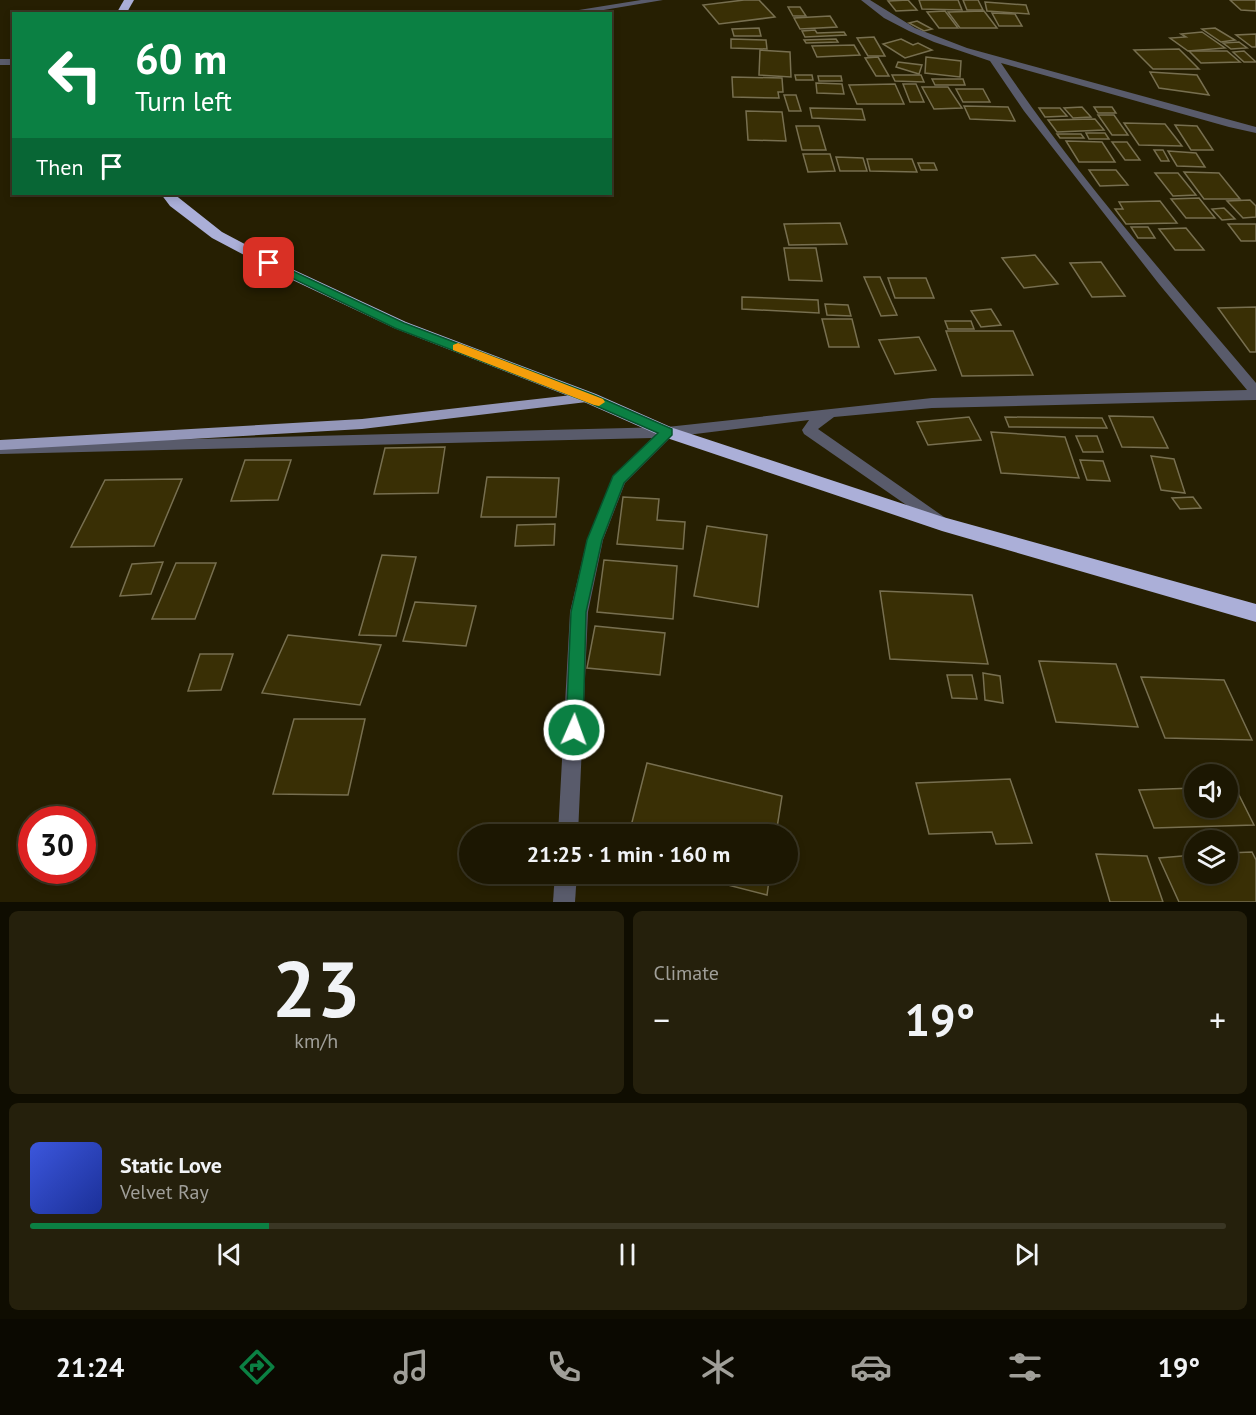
<!DOCTYPE html>
<html lang="en">
<head>
<meta charset="utf-8">
<style>
  :root { --surface:#1c1702; --page:#25200c; --text:#f1f3f6; --muted:#a09f99; --line:#3a3624; --accent:#0b8043 }
  body { margin:0; font-family:"PT Sans",sans-serif; background:var(--page); color:var(--text); height:100vh; display:flex; flex-direction:column; font-size:22px; white-space:nowrap }
  * { box-sizing:border-box; margin:0 }
  p { font-size:20px; color:var(--muted) }
  .icon { flex:none; width:33px; height:33px; fill:none; stroke:currentColor; stroke-width:2; stroke-linecap:round; stroke-linejoin:round }
  .map { position:relative; height:902px; overflow:hidden }
  .details { display:flex; flex-direction:column; gap:9px; padding:9px; background:#0f0d01; flex:1 }
  .details>* { flex:none }
  .banner { position:absolute; left:12px; top:12px; width:600px; height:183px; border-radius:0px; box-shadow:0 3px 9px #0003,0 0 0 2px var(--line); background:#0b8043; color:#fff; overflow:hidden }
  .fabs { position:absolute; left:1184px; top:764px; display:grid; gap:12px }
  .fabs a { display:grid; place-items:center; width:54px; height:54px; border-radius:50%; background:var(--surface); box-shadow:0 3px 9px #0003,0 0 0 2px var(--line); font-size:30px }
  .speed { position:absolute; left:18px; top:806px; display:flex; gap:12px; font-size:30px; font-weight:700; text-align:center }
  .speed>* { display:grid; place-content:center; width:78px; height:78px; border-radius:50%; background:var(--surface); box-shadow:0 3px 9px #0003,0 0 0 2px var(--line); line-height:1 }
  .speed .limit { border:9px solid #d22; background:#fff; color:#111 }
  .pin { position:absolute; display:grid; place-items:center; width:51px; height:51px; color:#fff; margin:-26px; border-radius:12px; box-shadow:0 3px 9px #0006 }
  .me { position:absolute; width:66px; margin:-33px; rotate:2deg; stroke-linejoin:round; filter:drop-shadow(0 0 4px #0008) }
  .turn { display:flex; align-items:center; gap:21px; height:126px; padding:0 24px; font-size:27px }
  .turn .icon { width:78px; height:78px; stroke-width:2.5 }
  .turn b { display:block; font-size:42px; line-height:51px }
  .then { display:flex; align-items:center; height:57px; padding:0 24px; background:#0003; gap:12px; font-size:22px }
  .big { font-size:45px; font-weight:700; line-height:1.1 }
  .details .widget { flex:1; display:flex; flex-direction:column; justify-content:center; gap:9px; min-width:0; padding:0 21px; border-radius:9px; background:var(--page) }
  .details .dial { align-items:center; gap:0 }
  .dial b { font-size:78px; line-height:1 }
  .song { display:flex; align-items:center; gap:18px }
  .cover { width:72px; height:72px; border-radius:9px; background:linear-gradient(135deg,hsl(230 70% 55%),hsl(230 70% 35%)) }
  .played { height:6px; border-radius:3px; background:linear-gradient(90deg,var(--accent) 20%,var(--line) 20%) }
  .keys { display:flex; justify-content:space-around; direction:ltr }
  .heat { display:flex; justify-content:space-between; align-items:center; font-size:33px; direction:ltr }
  .details .tiles { flex:1; display:grid; gap:9px; grid-template-columns:1fr 1fr }
  .widget:last-child { grid-column:span 2 }
  .trip { position:absolute; left:459px; top:824px; width:339px; height:60px; border-radius:30px; background:var(--surface); box-shadow:0 3px 9px #0003,0 0 0 2px var(--line); font-weight:700; line-height:60px; text-align:center }
  .menu { display:flex; height:96px; justify-content:space-around; align-items:center; background:#0b0901; color:var(--muted) }
  .menu .icon { width:42px; height:42px }
  .menu .current { color:var(--accent) }
  .menu b { font-size:27px; color:var(--text) }
  .map>svg:first-child { display:block }
  .building { fill:#392f05; stroke:#776f50; stroke-width:1.5 }
  .lines { fill:none; stroke-linecap:round; stroke-linejoin:round }
  .minor { fill:#595b6b; fill-rule:evenodd }
  .major { fill:#9497b9; fill-rule:evenodd }
  .highway { fill:#abafd8; fill-rule:evenodd }
  .route { fill:#0b8043; stroke:#07532c; stroke-width:1.5 }
  .slow { fill:#f59e0b }
</style>
</head>
<body>
<div class="map">
<svg width="1256" height="902" viewBox="0 0 1256 902">
  <rect width="100%" height="100%" fill="#261f02"/>
  <!-- building -->
  <g class="building">
    <polygon points="744,0 759,0 775,17 719,24 703,5"/>
    <polygon points="908,0 917,10 896,11 888,1"/>
    <polygon points="919,0 958,0 962,10 922,9"/>
    <polygon points="963,0 978,0 983,10 967,10"/>
    <polygon points="1230,0 1256,0 1256,11 1241,10"/>
    <polygon points="985,2 1026,5 1029,14 987,11"/>
    <polygon points="788,7 800,7 806,16 793,16"/>
    <polygon points="945,11 958,28 939,28 927,12"/>
    <polygon points="984,11 997,28 960,28 948,12"/>
    <polygon points="992,13 1015,14 1022,26 999,26"/>
    <polygon points="830,16 837,27 800,29 794,18"/>
    <polygon points="917,21 932,29 924,31 909,23"/>
    <polygon points="759,28 761,36 734,36 732,29"/>
    <polygon points="1215,28 1235,40 1221,42 1202,29"/>
    <polygon points="815,30 817,33 844,32 846,35 805,37 802,31"/>
    <polygon points="1202,32 1225,48 1188,51 1170,38 1186,37 1181,34"/>
    <polygon points="1256,34 1256,47 1252,47 1236,35"/>
    <polygon points="874,37 885,56 868,56 857,38"/>
    <polygon points="731,39 766,40 767,49 731,48"/>
    <polygon points="836,39 838,42 806,43 804,40"/>
    <polygon points="901,39 913,45 918,43 932,50 905,58 883,44"/>
    <polygon points="1239,42 1247,48 1231,49 1223,43"/>
    <polygon points="854,45 860,55 817,57 812,46"/>
    <polygon points="1179,49 1199,69 1153,69 1134,50"/>
    <polygon points="760,50 790,52 791,77 759,75"/>
    <polygon points="1189,51 1227,51 1240,62 1201,63"/>
    <polygon points="1244,51 1256,62 1244,62 1233,52"/>
    <polygon points="878,57 889,76 876,76 865,58"/>
    <polygon points="926,57 961,61 960,77 925,73"/>
    <polygon points="898,62 922,65 919,74 896,67"/>
    <polygon points="1150,72 1197,75 1209,95 1159,88"/>
    <polygon points="795,75 812,75 813,80 796,80"/>
    <polygon points="892,75 921,75 924,82 895,81"/>
    <polygon points="818,76 841,76 842,81 819,81"/>
    <polygon points="732,77 782,78 783,92 778,92 779,98 733,97"/>
    <polygon points="932,79 963,79 965,85 935,85"/>
    <polygon points="816,83 842,84 844,94 817,93"/>
    <polygon points="895,84 904,104 857,104 849,85"/>
    <polygon points="903,84 916,84 924,102 910,102"/>
    <polygon points="922,87 948,87 962,108 934,109"/>
    <polygon points="956,89 983,89 990,102 963,102"/>
    <polygon points="784,95 796,95 801,111 789,111"/>
    <polygon points="964,106 1008,107 1015,121 970,119"/>
    <polygon points="1082,107 1091,117 1073,118 1064,108"/>
    <polygon points="1094,107 1112,107 1116,113 1098,113"/>
    <polygon points="810,108 862,109 865,120 812,118"/>
    <polygon points="1039,108 1060,108 1067,116 1045,117"/>
    <polygon points="746,111 782,112 786,141 748,140"/>
    <polygon points="1098,115 1114,115 1128,135 1112,135"/>
    <polygon points="1095,119 1104,130 1057,132 1048,120"/>
    <polygon points="1124,123 1165,124 1182,146 1139,145"/>
    <polygon points="1175,125 1197,126 1213,150 1191,150"/>
    <polygon points="796,126 819,126 826,150 802,150"/>
    <polygon points="1086,133 1105,133 1109,139 1089,139"/>
    <polygon points="1057,134 1081,134 1084,138 1060,138"/>
    <polygon points="1066,141 1102,142 1115,162 1079,162"/>
    <polygon points="1112,142 1127,142 1140,160 1125,160"/>
    <polygon points="1154,150 1163,150 1169,161 1161,161"/>
    <polygon points="1168,151 1196,153 1205,167 1177,166"/>
    <polygon points="803,154 830,154 835,171 808,172"/>
    <polygon points="836,157 863,158 867,171 840,171"/>
    <polygon points="867,159 912,159 917,172 870,171"/>
    <polygon points="918,163 934,163 937,170 921,170"/>
    <polygon points="1089,170 1116,170 1128,185 1100,186"/>
    <polygon points="1184,172 1219,173 1240,199 1204,199"/>
    <polygon points="1155,173 1178,173 1196,195 1173,196"/>
    <polygon points="1199,198 1215,218 1186,218 1171,199"/>
    <polygon points="1250,200 1256,206 1256,217 1243,218 1227,201"/>
    <polygon points="1160,201 1177,223 1126,224 1115,209 1123,209 1119,202"/>
    <polygon points="1224,208 1235,219 1222,220 1212,209"/>
    <polygon points="840,223 847,244 789,245 784,224"/>
    <polygon points="1228,224 1256,224 1256,241 1241,241"/>
    <polygon points="1131,227 1148,227 1155,238 1138,238"/>
    <polygon points="1186,228 1204,250 1175,250 1159,229"/>
    <polygon points="784,248 816,248 822,281 789,280"/>
    <polygon points="1035,255 1058,284 1024,288 1002,258"/>
    <polygon points="1101,262 1125,296 1092,297 1070,263"/>
    <polygon points="864,277 880,277 897,315 881,316"/>
    <polygon points="888,278 926,278 934,298 895,298"/>
    <polygon points="742,297 818,300 819,313 742,309"/>
    <polygon points="825,304 848,305 851,316 827,315"/>
    <polygon points="1256,307 1256,352 1250,352 1218,308"/>
    <polygon points="991,309 1001,325 981,327 971,311"/>
    <polygon points="822,319 852,319 859,347 829,347"/>
    <polygon points="945,321 971,321 974,329 948,329"/>
    <polygon points="946,331 1013,331 1033,375 962,376"/>
    <polygon points="919,337 936,370 895,374 879,340"/>
    <polygon points="1109,416 1153,417 1168,448 1122,447"/>
    <polygon points="969,417 981,440 928,445 917,422"/>
    <polygon points="1005,417 1102,418 1107,428 1009,427"/>
    <polygon points="991,432 1065,437 1079,478 1001,473"/>
    <polygon points="1076,436 1097,436 1103,452 1083,452"/>
    <polygon points="445,447 438,493 374,494 385,448"/>
    <polygon points="1151,456 1174,459 1185,493 1161,490"/>
    <polygon points="245,460 291,460 278,500 231,501"/>
    <polygon points="1080,460 1103,461 1110,481 1087,480"/>
    <polygon points="487,477 559,478 556,517 481,517"/>
    <polygon points="182,479 154,546 71,547 105,480"/>
    <polygon points="623,497 659,499 657,520 685,522 683,549 617,544"/>
    <polygon points="1193,497 1201,508 1180,509 1172,498"/>
    <polygon points="555,524 554,545 515,546 517,525"/>
    <polygon points="707,526 767,535 758,607 694,596"/>
    <polygon points="382,555 416,557 396,636 359,635"/>
    <polygon points="604,560 677,566 673,619 597,612"/>
    <polygon points="163,562 151,594 120,596 132,564"/>
    <polygon points="176,563 216,563 195,619 152,619"/>
    <polygon points="880,591 972,595 988,664 890,659"/>
    <polygon points="415,602 476,606 466,646 403,641"/>
    <polygon points="595,626 665,633 660,675 587,668"/>
    <polygon points="288,635 381,645 360,705 262,693"/>
    <polygon points="200,654 233,654 221,690 188,691"/>
    <polygon points="1039,661 1116,664 1138,727 1056,722"/>
    <polygon points="983,673 1000,676 1003,703 985,700"/>
    <polygon points="947,675 972,675 977,699 952,698"/>
    <polygon points="1141,677 1224,680 1252,740 1165,738"/>
    <polygon points="294,719 365,719 348,795 273,794"/>
    <polygon points="647,763 782,796 776,834 629,834"/>
    <polygon points="1010,779 1032,843 996,844 992,832 929,834 916,783"/>
    <polygon points="1227,787 1235,787 1254,825 1154,828 1139,790 1194,788 1194,807 1227,807"/>
    <polygon points="1252,852 1256,860 1256,902 1179,902 1159,858 1194,855 1194,873 1227,873 1227,853"/>
    <polygon points="1096,854 1147,856 1163,902 1110,902"/>
    <polygon points="681,873 770,873 767,895"/>
  </g>
  <g class="lines">
    <!-- minor -->
    <g class="minor">
      <polygon points="641,0 663,0 580,14 554,14"/>
      <path d="M861 0H870L915 28 967 48 1256 127V133L1229 127 1001 63C1077 176 1168 279 1256 383V400L932 408 834 417 818 429 947 519 949 523 947 527 941 529 804 434 802 430 809 420 671 437 625 483 603 540 588 612 578 834H558L570 612 587 540 613 476 652 438 0 454V444L667 427 932 398 1247 390 1159 284 1024 111 990 61 934 42 909 31 884 18Z"/>
      <rect x="0" y="59" width="14" height="6"/>
      <polygon points="555,873 577,873 575,902 553,902"/>
    </g>
    <!-- major -->
    <polygon class="major" points="590,393 597,398 595,401 362,429 0,450 0,440 362,419"/>
    <!-- highway -->
    <g class="highway">
      <polygon points="124,0 134,0 126,14 116,14"/>
      <polygon points="161,194 174,194 222,232 292,269 406,322 596,394 673,428 943,517 1256,604 1256,622 942,531 661,436 584,402 394,328 282,275 212,238 170,206"/>
    </g>
  </g>
  <!-- route -->
  <polygon class="route" points="269,260 404,323 594,395 672,429 672,435 624,483 602,540 586,612 583,730 581,735 574,738 568,735 566,730 571,612 587,540 613,476 658,433 585,401 395,328 265,265 264,263"/>
  <!-- slow -->
  <polygon class="slow" points="458,343 603,399 605,402 599,406 594,405 453,350 453,345"/>
</svg>
<div class="fabs">
<a><svg class="icon" aria-label="sound" viewBox="0 0 24 24"><path d="M4 9h4l5-4v14l-5-4H4zM17 9q2 3 0 6"/></svg></a>
<a><svg class="icon" aria-label="layers" viewBox="0 0 24 24"><path d="M12 4l9 5-9 5-9-5zM3 14l9 5 9-5"/></svg></a>
</div>
<div class="speed"><div class="limit">30</div></div>
<div class="pin" style="left:269px;top:263px;background:#d93025"><svg class="icon" aria-label="arrive" viewBox="0 0 24 24"><path d="M6 21V4h12l-3 4 3 4H6"/></svg></div>
<svg class="me" style="left:574px;top:730px" viewBox="-20 -20 40 40"><circle r="17" fill="#0b8043" stroke="#fff" stroke-width="3"/><path d="M0-11L8 9 0 5-8 9z" fill="#fff"/></svg>
<div class="trip">21:25 · 1 min · 160 m</div>
<div class="banner">
<div class="turn"><svg class="icon" aria-label="left" viewBox="0 0 24 24"><path d="M17 20v-9H6M10 6l-5 5 5 5"/></svg><div><b>60 m</b>Turn left</div></div>
<div class="then">Then<svg class="icon" aria-label="arrive" viewBox="0 0 24 24"><path d="M6 21V4h12l-3 4 3 4H6"/></svg></div>
</div>
</div>
<section class="details">
<div class="tiles">
<div class="widget dial"><b>23</b><p>km/h</p></div>
<div class="widget"><p>Climate</p>
<div class="heat"><a>−</a><b class="big">19°</b><a>+</a></div>
</div>
<div class="widget">
<div class="song"><i class="cover"></i><div><b>Static Love</b><p>Velvet Ray</p></div></div>
<div class="played"></div>
<div class="keys"><svg class="icon" aria-label="previous" viewBox="0 0 24 24"><path d="M18 5L8 12l10 7zM5 5v14"/></svg><svg class="icon" aria-label="pause" viewBox="0 0 24 24"><path d="M8 5v14M16 5v14"/></svg><svg class="icon" aria-label="next" viewBox="0 0 24 24"><path d="M6 5l10 7-10 7zM19 5v14"/></svg></div>
</div>
</div>
</section>
<nav class="menu">
<b>21:24</b>
<svg class="icon current" aria-label="directions" viewBox="0 0 24 24"><path d="M12 3l9 9-9 9-9-9zM9 14v-3h6M13 9l2 2-2 2"/></svg>
<svg class="icon" aria-label="music" viewBox="0 0 24 24"><path d="M9 18V5l10-2v13"/><circle cx="6" cy="18" r="3"/><circle cx="16" cy="16" r="3"/></svg>
<svg class="icon" aria-label="phone" viewBox="0 0 24 24"><path d="M5 4h4l2 5-3 2q2 4 5 5l2-3 5 2v4C11 20 4 13 5 4z"/></svg>
<svg class="icon" aria-label="climate" viewBox="0 0 24 24"><path d="M12 3v18M4 7l16 10M4 17L20 7"/></svg>
<svg class="icon" aria-label="car" viewBox="0 0 24 24"><path d="M5 17H2v-5l4-1 3-4h7l3 4 3 1v5h-3M9 17h6M6 11h13"/><circle cx="7" cy="17" r="2"/><circle cx="17" cy="17" r="2"/></svg>
<svg class="icon" aria-label="filters" viewBox="0 0 24 24"><path d="M4 7h16M4 17h16"/><circle cx="9" cy="7" r="2"/><circle cx="15" cy="17" r="2"/></svg>
<b>19°</b>
</nav>
</body>
</html>
